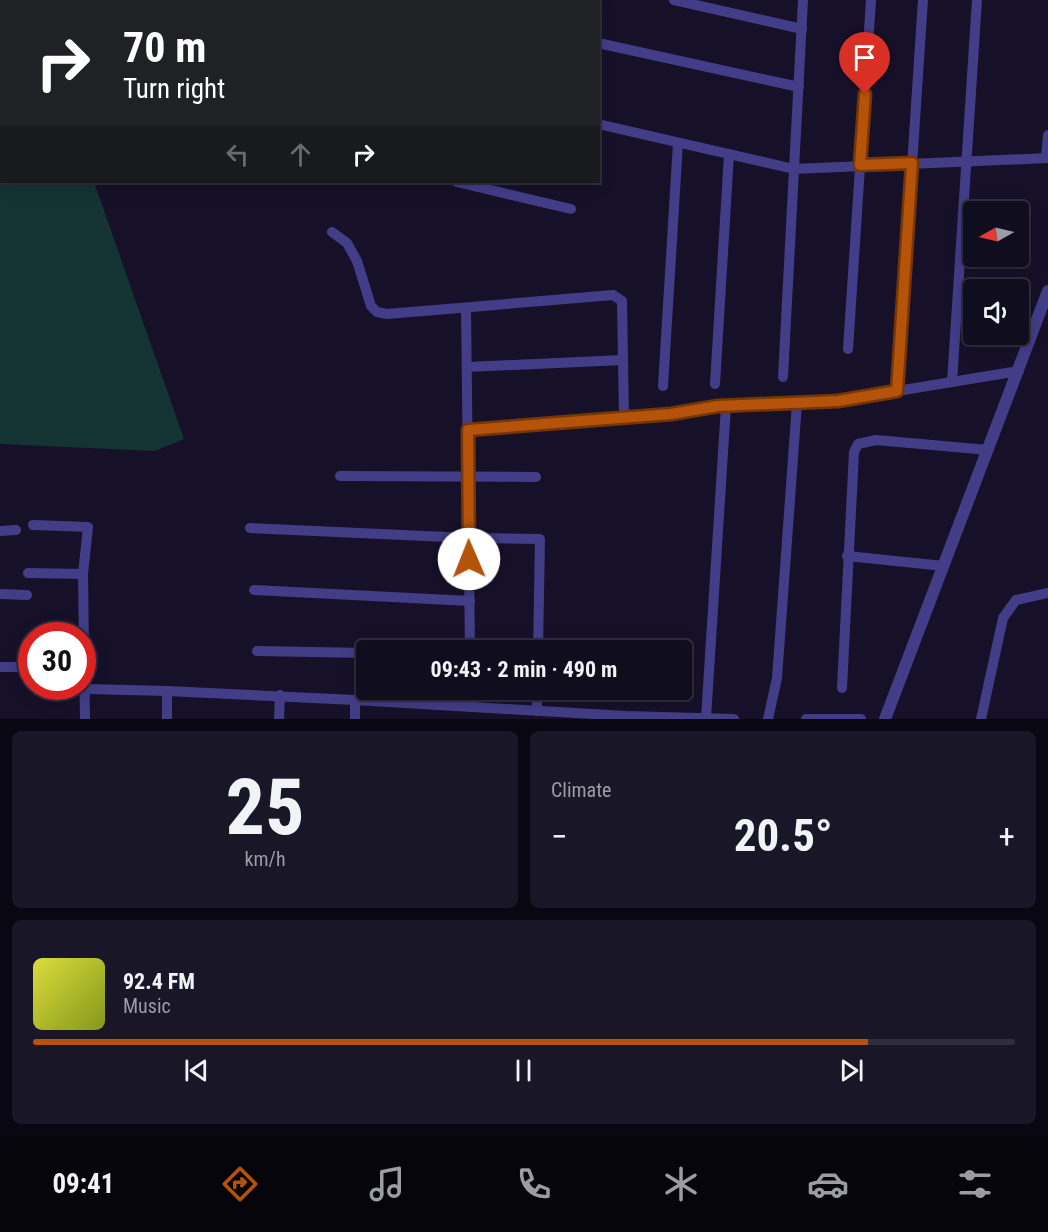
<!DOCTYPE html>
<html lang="en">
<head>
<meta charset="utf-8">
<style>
  :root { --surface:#100d1f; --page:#191628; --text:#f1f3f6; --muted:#9c9ca4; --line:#302d3d; --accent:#b45309 }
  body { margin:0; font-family:"Roboto Condensed",sans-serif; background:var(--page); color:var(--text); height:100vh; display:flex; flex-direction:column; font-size:22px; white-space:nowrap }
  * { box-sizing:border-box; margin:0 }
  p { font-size:20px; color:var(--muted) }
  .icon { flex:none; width:33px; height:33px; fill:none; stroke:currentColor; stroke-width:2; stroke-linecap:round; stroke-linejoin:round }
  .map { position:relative; height:719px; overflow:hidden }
  .details { display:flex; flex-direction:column; gap:12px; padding:12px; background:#090711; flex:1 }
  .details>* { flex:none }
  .top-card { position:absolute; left:0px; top:0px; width:600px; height:183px; box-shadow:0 3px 15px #0003,0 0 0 2px var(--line); background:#202124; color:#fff; overflow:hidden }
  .needle { width:39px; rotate:262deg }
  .fabs { position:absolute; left:963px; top:201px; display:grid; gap:12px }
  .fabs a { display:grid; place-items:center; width:66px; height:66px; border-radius:6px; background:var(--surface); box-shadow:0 3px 15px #0003,0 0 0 2px var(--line); font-size:30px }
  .speed { position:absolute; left:18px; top:622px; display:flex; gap:12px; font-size:30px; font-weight:700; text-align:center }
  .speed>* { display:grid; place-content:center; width:78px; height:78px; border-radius:50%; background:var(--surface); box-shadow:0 3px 15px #0003,0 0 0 2px var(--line); line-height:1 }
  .speed .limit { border:9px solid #d22; background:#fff; color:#111 }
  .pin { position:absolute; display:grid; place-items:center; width:51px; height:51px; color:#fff; margin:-62px -26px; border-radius:50% 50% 50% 0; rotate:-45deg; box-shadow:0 0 6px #0007 }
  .pin .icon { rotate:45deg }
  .me { position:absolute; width:66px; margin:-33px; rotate:359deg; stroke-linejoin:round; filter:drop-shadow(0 0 4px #0008) }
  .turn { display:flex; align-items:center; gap:21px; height:126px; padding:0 24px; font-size:27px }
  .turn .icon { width:78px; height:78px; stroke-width:2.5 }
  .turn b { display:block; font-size:42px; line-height:51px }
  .lanes { display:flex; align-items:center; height:57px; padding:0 24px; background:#0003; justify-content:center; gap:30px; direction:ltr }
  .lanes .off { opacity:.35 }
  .big { font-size:45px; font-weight:700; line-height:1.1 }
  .details .widget { flex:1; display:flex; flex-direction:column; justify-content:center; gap:9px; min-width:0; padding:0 21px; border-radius:9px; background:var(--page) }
  .details .dial { align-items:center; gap:0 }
  .dial b { font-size:78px; line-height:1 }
  .song { display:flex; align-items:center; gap:18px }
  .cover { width:72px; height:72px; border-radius:9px; background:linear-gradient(135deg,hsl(60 70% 55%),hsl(70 70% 35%)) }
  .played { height:6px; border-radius:3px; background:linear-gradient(90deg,var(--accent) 85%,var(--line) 85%) }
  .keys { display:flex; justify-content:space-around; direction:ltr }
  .heat { display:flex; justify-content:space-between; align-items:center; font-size:33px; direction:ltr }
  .details .tiles { flex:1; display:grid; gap:12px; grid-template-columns:1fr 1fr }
  .widget:last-child { grid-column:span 2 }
  .trip { position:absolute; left:356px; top:640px; width:336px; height:60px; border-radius:6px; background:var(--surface); box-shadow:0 3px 15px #0003,0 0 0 2px var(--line); font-weight:700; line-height:60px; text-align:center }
  .tabs { display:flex; height:96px; justify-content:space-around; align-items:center; background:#06050c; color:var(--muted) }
  .tabs .icon { width:42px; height:42px }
  .tabs .on { color:var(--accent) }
  .tabs b { font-size:27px; color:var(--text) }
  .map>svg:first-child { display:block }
  .green { fill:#143333 }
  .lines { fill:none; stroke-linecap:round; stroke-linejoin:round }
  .minor { stroke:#433d87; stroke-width:10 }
  .tertiary { stroke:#433d87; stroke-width:12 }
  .route-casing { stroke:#753606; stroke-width:15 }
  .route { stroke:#b45309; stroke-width:10 }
</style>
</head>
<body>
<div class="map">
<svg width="1048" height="719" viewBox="0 0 1048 719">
  <rect width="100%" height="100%" fill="#161129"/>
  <!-- green -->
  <polygon class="green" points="0,182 94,182 184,439 155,451 0,444"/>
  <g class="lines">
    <!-- minor -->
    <g class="minor">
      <polyline points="674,0 802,29"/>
      <polyline points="923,0 897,391 1019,371"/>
      <polyline points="316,2 316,0"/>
      <polyline points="444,2 444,0"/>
      <polyline points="0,36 2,36"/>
      <polyline points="598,43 799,87"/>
      <polyline points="598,124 794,169 1048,158"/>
      <polyline points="0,138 2,138"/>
      <polyline points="1046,158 1048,135"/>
      <polyline points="457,182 571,209"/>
      <polyline points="332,232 347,243 357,261 371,306 377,312 387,314 613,295 622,301 624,418"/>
      <polyline points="466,308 470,651"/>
      <polyline points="848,349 871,0"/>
      <polyline points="467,367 623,360"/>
      <polyline points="783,377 803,0"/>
      <polyline points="952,382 977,0"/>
      <polyline points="715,384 729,154"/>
      <polyline points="663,386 678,143"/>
      <polyline points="468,430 671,414 718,406 838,401 897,391"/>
      <polyline points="340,476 536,477"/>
      <polyline points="33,525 88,527 83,574 85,719"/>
      <polyline points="250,528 469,538 540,539 538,651"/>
      <polyline points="0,531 16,530"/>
      <polyline points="847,556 944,566"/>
      <polyline points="28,573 83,574"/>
      <polyline points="254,590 470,601"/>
      <polyline points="0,594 27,595"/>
      <polyline points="257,651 366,653"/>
      <polyline points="0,667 19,667"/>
      <polyline points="842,688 854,452 858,444 876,440 988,450"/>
      <polyline points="86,689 167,691 355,700"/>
      <polyline points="471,690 471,707"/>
      <polyline points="537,711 537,690"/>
      <polyline points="706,718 726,406"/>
      <polyline points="167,719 167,691"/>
      <polyline points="279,719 280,695"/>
      <polyline points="355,719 355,700 626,716 734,719"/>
      <polyline points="768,719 777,678 797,403"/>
      <polyline points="806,719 861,719"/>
      <polyline points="981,719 1003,618 1016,600 1048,593"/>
    </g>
    <!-- tertiary -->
    <polyline class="tertiary" points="885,719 1048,291"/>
  </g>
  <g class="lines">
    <!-- route casing -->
    <g class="route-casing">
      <polyline id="route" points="469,559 468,430 671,414 718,406 838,401 897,391 912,163 860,165 865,94"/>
    </g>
    <!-- route -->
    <use href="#route" class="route"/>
  </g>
</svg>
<div class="fabs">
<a><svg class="needle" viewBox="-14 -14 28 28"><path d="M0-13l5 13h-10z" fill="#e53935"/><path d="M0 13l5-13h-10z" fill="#9c9ca4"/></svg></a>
<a><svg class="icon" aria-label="sound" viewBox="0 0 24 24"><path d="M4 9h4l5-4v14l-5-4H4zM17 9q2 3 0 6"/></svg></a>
</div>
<div class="speed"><div class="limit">30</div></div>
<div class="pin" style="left:865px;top:94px;background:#d93025"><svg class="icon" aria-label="arrive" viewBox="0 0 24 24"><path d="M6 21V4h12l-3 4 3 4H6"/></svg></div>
<svg class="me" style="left:469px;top:559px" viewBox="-20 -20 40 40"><circle r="19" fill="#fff"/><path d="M0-13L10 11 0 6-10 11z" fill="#b45309"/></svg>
<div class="trip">09:43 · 2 min · 490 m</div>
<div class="top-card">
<div class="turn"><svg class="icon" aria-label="right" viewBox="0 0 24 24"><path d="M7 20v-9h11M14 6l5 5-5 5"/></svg><div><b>70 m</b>Turn right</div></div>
<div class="lanes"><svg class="icon off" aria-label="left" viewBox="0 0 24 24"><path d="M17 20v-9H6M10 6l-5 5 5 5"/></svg><svg class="icon off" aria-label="ahead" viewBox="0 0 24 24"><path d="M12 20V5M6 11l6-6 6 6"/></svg><svg class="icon" aria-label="right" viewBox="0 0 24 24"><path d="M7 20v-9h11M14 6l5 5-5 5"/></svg></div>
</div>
</div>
<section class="details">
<div class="tiles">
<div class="widget dial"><b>25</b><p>km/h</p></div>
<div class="widget"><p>Climate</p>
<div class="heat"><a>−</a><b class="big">20.5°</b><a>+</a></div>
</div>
<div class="widget">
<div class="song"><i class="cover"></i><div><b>92.4 FM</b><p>Music</p></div></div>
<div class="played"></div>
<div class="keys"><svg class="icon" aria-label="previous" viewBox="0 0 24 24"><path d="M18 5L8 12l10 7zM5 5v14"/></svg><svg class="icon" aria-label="pause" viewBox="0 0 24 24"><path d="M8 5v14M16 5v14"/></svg><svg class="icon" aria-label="next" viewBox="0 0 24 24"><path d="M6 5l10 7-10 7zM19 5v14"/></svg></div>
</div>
</div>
</section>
<nav class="tabs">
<b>09:41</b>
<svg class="icon on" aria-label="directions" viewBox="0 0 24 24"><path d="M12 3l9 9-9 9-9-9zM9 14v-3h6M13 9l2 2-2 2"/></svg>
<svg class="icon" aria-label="music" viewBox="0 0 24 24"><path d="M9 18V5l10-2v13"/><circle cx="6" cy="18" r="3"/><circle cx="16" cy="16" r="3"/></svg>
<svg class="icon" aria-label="phone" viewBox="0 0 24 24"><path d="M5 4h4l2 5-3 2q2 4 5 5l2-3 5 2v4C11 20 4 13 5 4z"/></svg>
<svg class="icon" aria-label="climate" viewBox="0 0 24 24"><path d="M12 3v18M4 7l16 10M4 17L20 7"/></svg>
<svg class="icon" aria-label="car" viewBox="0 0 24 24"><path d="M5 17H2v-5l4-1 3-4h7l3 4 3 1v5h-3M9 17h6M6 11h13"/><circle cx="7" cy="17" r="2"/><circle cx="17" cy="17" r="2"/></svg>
<svg class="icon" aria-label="filters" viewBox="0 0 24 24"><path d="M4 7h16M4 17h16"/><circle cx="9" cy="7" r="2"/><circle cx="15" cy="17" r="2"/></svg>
</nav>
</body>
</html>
